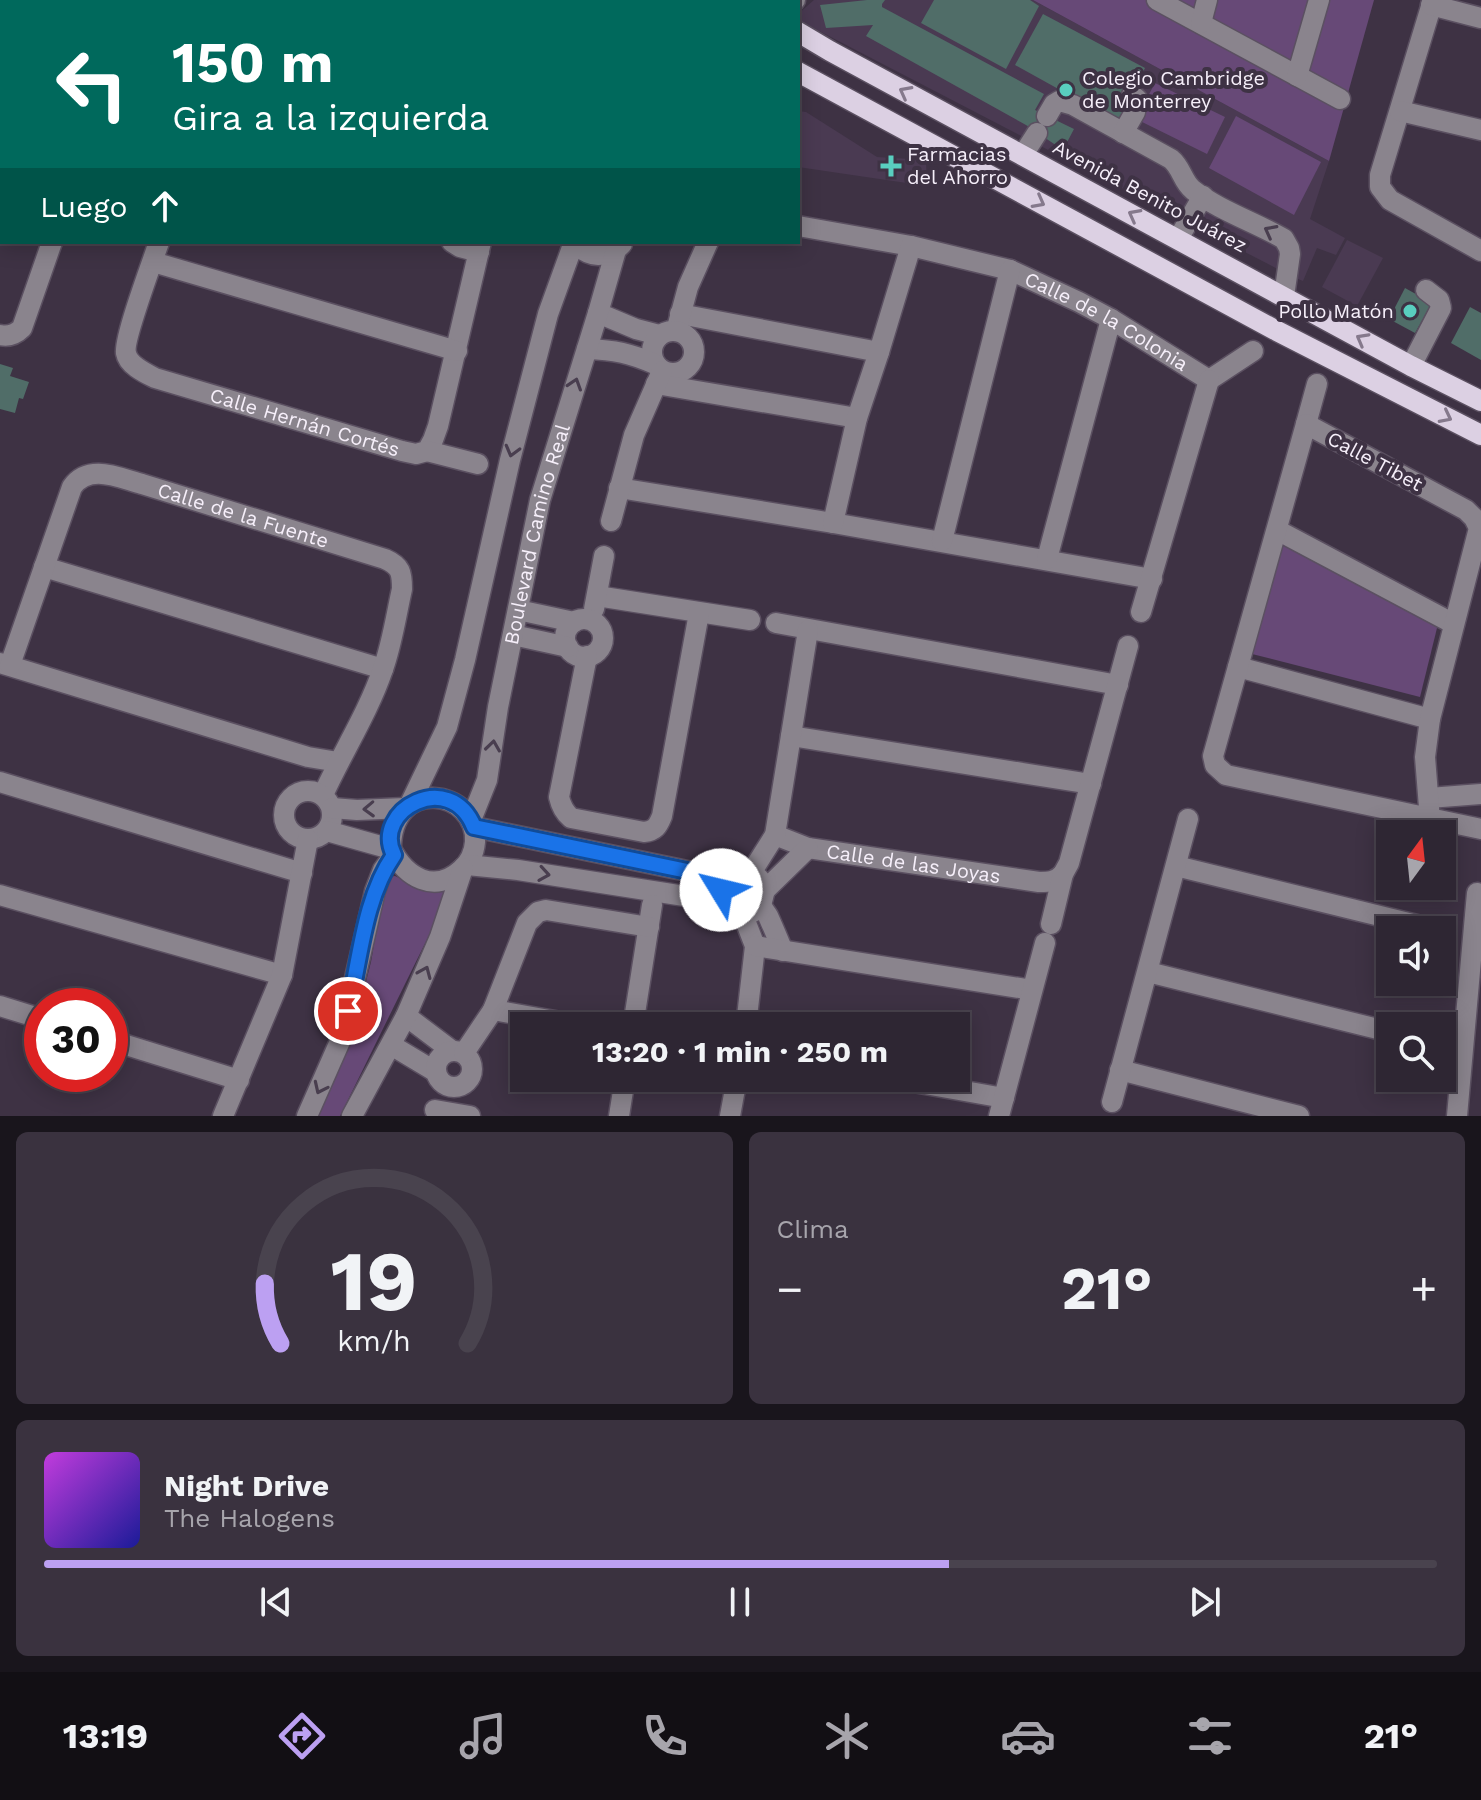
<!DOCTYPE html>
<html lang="es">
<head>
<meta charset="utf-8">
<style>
  :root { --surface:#2e2633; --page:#3a323f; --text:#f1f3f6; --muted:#a7a5ac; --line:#49434e; --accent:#bca0f2 }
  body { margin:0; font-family:"Work Sans",sans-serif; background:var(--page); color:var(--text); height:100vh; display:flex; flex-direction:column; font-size:30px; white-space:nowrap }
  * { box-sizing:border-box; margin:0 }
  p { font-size:26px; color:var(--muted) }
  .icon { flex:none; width:44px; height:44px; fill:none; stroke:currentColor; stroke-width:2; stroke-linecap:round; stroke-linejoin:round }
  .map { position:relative; height:1116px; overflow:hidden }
  .details { display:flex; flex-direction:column; gap:16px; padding:16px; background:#19151c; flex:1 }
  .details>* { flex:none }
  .hud { position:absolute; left:0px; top:0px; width:800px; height:244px; box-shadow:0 4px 20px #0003,0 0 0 2px var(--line); background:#00695c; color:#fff; overflow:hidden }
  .needle { width:52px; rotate:15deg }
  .controls { position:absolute; left:1376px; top:820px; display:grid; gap:16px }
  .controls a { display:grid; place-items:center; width:80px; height:80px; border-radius:0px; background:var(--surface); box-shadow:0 4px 20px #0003,0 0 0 2px var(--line); font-size:40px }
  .speed { position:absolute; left:24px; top:988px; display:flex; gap:16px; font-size:40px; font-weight:700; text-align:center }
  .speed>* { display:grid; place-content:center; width:104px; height:104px; border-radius:50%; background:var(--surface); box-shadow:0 4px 20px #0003,0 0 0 2px var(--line); line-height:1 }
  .speed .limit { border:12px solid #d22; background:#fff; color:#111 }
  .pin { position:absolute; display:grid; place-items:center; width:68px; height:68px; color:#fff; margin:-34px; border:4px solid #fff; border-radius:50%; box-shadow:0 2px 8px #0007 }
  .me { position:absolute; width:88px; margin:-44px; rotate:306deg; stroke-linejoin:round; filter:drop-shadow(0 0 6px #0008) }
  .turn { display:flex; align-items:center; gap:28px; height:168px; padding:0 40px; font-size:36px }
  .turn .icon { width:104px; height:104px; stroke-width:2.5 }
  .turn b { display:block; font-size:56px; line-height:68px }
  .then { display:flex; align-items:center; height:76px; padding:0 40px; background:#0003; gap:16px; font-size:30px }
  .big { font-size:60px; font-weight:700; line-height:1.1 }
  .details .tile { flex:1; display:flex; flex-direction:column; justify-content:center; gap:12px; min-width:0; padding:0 28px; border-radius:12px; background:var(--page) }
  .details .dial { align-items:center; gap:0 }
  .dial svg { height:208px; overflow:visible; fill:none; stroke:var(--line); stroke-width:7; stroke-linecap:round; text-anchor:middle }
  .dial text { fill:var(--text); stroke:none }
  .song { display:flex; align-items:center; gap:24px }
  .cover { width:96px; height:96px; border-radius:12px; background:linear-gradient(135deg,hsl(290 70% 55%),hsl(240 70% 35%)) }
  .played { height:8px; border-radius:4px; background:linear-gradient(90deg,var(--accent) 65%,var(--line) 65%) }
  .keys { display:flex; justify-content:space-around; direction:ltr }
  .heat { display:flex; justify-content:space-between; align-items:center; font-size:44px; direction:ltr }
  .details .tiles { flex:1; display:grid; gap:16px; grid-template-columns:1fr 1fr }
  .tile:last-child { grid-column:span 2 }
  .trip { position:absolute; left:510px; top:1012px; width:460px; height:80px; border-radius:0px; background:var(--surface); box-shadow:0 4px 20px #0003,0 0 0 2px var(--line); font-weight:700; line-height:80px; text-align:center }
  .tab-bar { display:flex; height:128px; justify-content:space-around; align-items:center; background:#120f14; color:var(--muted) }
  .tab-bar .icon { width:56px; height:56px }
  .tab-bar .on { color:var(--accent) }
  .tab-bar b { font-size:36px; color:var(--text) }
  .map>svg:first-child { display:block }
  .built { fill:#4a3a52 }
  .green { fill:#674977 }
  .building { fill:#506d68 }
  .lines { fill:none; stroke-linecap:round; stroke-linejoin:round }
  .minor-casing { stroke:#5b5061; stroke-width:23 }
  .major-casing { stroke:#5b5061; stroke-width:23 }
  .minor { stroke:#8a848d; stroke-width:20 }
  .major { stroke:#dcd0e3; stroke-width:20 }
  .oneway { stroke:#85798c }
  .oneway2 { stroke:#493e4f }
  .route-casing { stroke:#114b97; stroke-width:20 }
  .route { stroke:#1a73e8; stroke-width:14 }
  .poi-dot { fill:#59cebf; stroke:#3e3244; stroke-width:3 }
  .labels { text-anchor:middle; stroke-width:8; stroke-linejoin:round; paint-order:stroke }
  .poi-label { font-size:20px; fill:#f6effa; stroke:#3e3244; text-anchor:start }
  .street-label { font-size:20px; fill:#f6effa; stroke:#3e3244 }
</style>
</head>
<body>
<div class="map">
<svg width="1481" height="1116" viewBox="0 0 1481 1116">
  <rect width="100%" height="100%" fill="#3e3244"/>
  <!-- built -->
  <g class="built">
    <polygon points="814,0 1033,0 1329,161 1310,219 1345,238 1336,255 1317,248 1303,281 1293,277 798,20 798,14"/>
    <polygon points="798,111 806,112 877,157 926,160 927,186 798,167"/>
    <polygon points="1347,240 1383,258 1357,306 1322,287"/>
  </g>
  <!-- green -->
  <g class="green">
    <polygon points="15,0 177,0 177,2 14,2"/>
    <polygon points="1033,0 1374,0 1329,161"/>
    <polygon points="1155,83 1225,117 1207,154 1136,119"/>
    <polygon points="1236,116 1321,162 1294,215 1209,168"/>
    <polygon points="1283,544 1438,624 1420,697 1252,654"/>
    <polygon points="395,876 408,882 447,889 438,917 340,1116 318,1116 353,1033 371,962 384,887 387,877"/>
  </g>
  <!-- building -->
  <g class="building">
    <polygon points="867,0 885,0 882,4 882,7 1044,94 1035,110 1074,129 1063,150 1026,125 866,36 873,25 826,28 820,5"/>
    <polygon points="934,0 1030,0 1039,6 1006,69 921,23"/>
    <polygon points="1043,14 1145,68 1118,122 1015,65"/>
    <polygon points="1405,288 1432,303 1415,333 1389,319"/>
    <polygon points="1470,307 1481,313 1481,360 1451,343"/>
    <polygon points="0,364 13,368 10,376 29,382 23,399 19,398 15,413 0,409"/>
  </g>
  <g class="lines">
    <!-- minor casing -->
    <g class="minor-casing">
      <g id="minor">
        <polyline points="1157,0 1340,99"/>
        <polyline points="1433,0 1380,175 1380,187 1390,200 1481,251"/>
        <polyline points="236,2 237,0"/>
        <polyline points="349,2 349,0"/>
        <polyline points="464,2 465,0"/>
        <polyline points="600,2 602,0"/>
        <polyline points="793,2 795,0"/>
        <polyline points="1431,5 1481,18"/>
        <polyline points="1201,23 1207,0"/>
        <polyline points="1297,76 1319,0"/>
        <polyline points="1400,111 1481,130"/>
        <path d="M1047 116 1054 104 1059 101 1073 105 1171 159C1182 168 1182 181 1193 190 1220 211 1255 222 1284 239L1289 248 1290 254 1284 296"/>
        <polyline points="1123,133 1135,112 1137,99 1132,95"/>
        <polyline points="1023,155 1037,133"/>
        <polyline points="0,181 2,181"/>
        <path id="s1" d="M798 226 911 246 1010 270 1079 302 1111 319 1209 380"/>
        <polyline points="1178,239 1203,196"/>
        <path id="s2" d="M159 242C153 260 123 340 126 353 128 365 145 373 155 378L402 451 416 454 427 451 433 440 438 426 481 242"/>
        <polyline points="452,242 460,247 479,252"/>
        <path d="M575 242C588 259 608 259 622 244"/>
        <polyline points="153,262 457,351"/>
        <polyline points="598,313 636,329 659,335"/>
        <polyline points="680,314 879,352"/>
        <polyline points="678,324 688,287 708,242"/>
        <circle cx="673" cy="352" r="21"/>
        <path d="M0 335C9 337 16 334 22 328L52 242"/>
        <path d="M587 349C615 350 629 353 655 364"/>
        <polyline points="1411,366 1441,308 1439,300 1426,290"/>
        <polyline points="1209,380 1253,351"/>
        <polyline points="656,384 857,418"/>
        <polyline points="1306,424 1317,384"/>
        <polyline points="427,451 478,464"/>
        <polyline points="619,488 833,523 1152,579"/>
        <polyline points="611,521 634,435 662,371"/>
        <polyline points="833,523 857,418 879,352 911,246"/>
        <polyline points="1277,530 1454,624"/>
        <polyline points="942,541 1010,270"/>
        <polyline points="1047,559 1111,319"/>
        <polyline points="44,567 383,669"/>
        <polyline points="597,596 750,620"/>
        <polyline points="594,609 604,556"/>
        <polyline points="518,610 574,622"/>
        <polyline points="1141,612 1209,380"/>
        <circle cx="584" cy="638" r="19"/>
        <polyline points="776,623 1118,685"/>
        <polyline points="513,635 568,647"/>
        <path d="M587 656 559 797C561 806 564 812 571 818L644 832C655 831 658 826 662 816L699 613"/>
        <polyline points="0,663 308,757 338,762"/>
        <path id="s3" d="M10 665 72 487C89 463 119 478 142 484L385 559C401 566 402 573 402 589 396 616 392 644 383 669 368 713 342 753 323 795"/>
        <polyline points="1238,667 1430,719"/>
        <polyline points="791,736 1091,784"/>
        <polyline points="0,782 302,873"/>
        <circle cx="308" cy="815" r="24"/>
        <polyline points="1429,798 1481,794"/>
        <polyline points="410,804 447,727 465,660 510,460 548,314 574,242"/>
        <polyline points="332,808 357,810 405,808"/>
        <path id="s4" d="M471 820 487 780 498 707 540 500 598 313 616 250"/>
        <polyline points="1430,820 1425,757 1430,719 1479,528 1474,518 1466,510 1306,424 1213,756 1215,765 1226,775 1481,829"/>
        <polyline points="474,827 726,879"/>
        <path d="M327 831 391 849C406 877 434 895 462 869 470 862 474 853 475 842 478 789 391 775 391 849"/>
        <path id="s5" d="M775 835 808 848 1039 882C1049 882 1055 882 1063 874"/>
        <polyline points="467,865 518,870 723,902"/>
        <polyline points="1176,866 1437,930"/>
        <polyline points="751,873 775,835 808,630"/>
        <polyline points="765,890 808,848"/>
        <polyline points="0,895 282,975"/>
        <path d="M762 905C738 931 706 897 728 877 740 867 759 872 764 887 766 894 761 899 762 905 762 909 766 912 768 916 773 927 778 939 783 951"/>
        <polyline points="743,915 755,946 746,1026"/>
        <polyline points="1051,924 1063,874 1069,863 1128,646"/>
        <polyline points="755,946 1032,990"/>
        <polyline points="1148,972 1390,1032"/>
        <polyline points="0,1006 42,1019"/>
        <polyline points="493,1010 583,1026"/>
        <polyline points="406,1016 451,1050"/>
        <polyline points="633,1026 652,905"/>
        <polyline points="110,1040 239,1080"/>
        <polyline points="391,1045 436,1072"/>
        <circle cx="454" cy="1069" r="18"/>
        <polyline points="464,1053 493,1010 527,923 538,912 546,910 649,927"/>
        <polyline points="1120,1070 1299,1116"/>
        <polyline points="891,1078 1004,1098"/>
        <polyline points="1112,1102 1188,819"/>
        <polyline points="435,1110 470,1116"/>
        <polyline points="223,1116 282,975 308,839"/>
        <polyline points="307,1116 341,1039 375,891 383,870 394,855"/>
        <polyline points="352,1116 406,1016 440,937 463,868"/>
        <polyline points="619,1116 625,1078"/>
        <polyline points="730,1116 737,1078"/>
        <polyline points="999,1116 1045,943"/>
        <polyline points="1457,1116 1477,893"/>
      </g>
    </g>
    <!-- major casing -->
    <g class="major-casing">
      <g id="major">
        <polyline points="689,0 692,2"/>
        <polyline points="749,0 751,2"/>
        <polyline points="798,32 830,51 1411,366 1481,401"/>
        <polyline points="798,72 1277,331 1481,435"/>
      </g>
    </g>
    <!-- minor -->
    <use href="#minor" class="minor"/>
    <!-- major -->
    <use href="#major" class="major"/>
  </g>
  <!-- one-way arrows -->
  <defs><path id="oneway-chevron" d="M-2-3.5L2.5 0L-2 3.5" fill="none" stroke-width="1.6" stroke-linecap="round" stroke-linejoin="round" transform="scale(2)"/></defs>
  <g class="oneway">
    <use href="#oneway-chevron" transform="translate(905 92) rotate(-152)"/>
    <use href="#oneway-chevron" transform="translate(1039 202) rotate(28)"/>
    <use href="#oneway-chevron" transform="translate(1134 215) rotate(-152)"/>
    <use href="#oneway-chevron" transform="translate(1362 339) rotate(-151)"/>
    <use href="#oneway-chevron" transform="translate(1446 417) rotate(27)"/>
  </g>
  <g class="oneway2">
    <use href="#oneway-chevron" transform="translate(1270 231) rotate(-152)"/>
    <use href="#oneway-chevron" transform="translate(575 384) rotate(-72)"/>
    <use href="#oneway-chevron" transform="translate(512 451) rotate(105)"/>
    <use href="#oneway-chevron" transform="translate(493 746) rotate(-82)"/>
    <use href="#oneway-chevron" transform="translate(369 809) rotate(178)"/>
    <use href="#oneway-chevron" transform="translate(544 874) rotate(9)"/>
    <use href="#oneway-chevron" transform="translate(425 972) rotate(-67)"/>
    <use href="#oneway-chevron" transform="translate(320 1088) rotate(115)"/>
  </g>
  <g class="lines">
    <!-- route casing -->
    <g class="route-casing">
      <path id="route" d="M348 1011C360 960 364 898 394 855 371 810 450 768 474 827L726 879 721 890"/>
    </g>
    <!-- route -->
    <use href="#route" class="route"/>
  </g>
  <!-- markers -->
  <g class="poi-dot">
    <circle cx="1066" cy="90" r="8"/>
    <path d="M887 154h8v8h8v8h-8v8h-8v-8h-8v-8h8z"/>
    <circle cx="1410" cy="311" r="8"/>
  </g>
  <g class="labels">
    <!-- poi labels -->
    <g class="poi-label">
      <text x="1082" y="85">Colegio Cambridge<tspan x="1082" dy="23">de Monterrey</tspan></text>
      <text x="907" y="161">Farmacias<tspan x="907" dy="23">del Ahorro</tspan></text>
      <text x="1394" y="318" text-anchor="end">Pollo Matón</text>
    </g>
    <!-- street labels -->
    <g class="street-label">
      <text transform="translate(1150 196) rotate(28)" y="7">Avenida Benito Juárez</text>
      <text dy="7" stroke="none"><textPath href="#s1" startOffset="326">Calle de la Colonia</textPath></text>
      <text dy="7" stroke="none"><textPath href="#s2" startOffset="312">Calle Hernán Cortés</textPath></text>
      <text transform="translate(1375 461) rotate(28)" y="7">Calle Tibet</text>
      <text dy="7" stroke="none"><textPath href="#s3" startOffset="370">Calle de la Fuente</textPath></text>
      <text dy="7" stroke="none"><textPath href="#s4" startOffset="294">Boulevard Camino Real</textPath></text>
      <text dy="7" stroke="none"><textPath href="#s5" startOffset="142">Calle de las Joyas</textPath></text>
    </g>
  </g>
</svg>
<div class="controls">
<a><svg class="needle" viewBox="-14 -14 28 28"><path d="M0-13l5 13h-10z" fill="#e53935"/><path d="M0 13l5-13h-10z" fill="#a7a5ac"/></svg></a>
<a><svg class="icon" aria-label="sound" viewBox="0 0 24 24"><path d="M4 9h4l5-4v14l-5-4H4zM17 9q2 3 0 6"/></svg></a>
<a><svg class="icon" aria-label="search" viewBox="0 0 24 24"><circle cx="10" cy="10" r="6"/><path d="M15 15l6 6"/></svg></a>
</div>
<div class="speed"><div class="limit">30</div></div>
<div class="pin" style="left:348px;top:1011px;background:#d93025"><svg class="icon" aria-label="arrive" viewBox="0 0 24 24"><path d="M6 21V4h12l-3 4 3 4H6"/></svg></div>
<svg class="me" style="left:721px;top:890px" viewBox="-20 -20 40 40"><circle r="19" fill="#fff"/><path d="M0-13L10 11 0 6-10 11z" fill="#1a73e8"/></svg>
<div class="trip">13:20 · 1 min · 250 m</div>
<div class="hud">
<div class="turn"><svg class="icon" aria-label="left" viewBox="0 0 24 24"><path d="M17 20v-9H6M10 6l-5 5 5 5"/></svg><div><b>150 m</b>Gira a la izquierda</div></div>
<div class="then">Luego<svg class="icon" aria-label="ahead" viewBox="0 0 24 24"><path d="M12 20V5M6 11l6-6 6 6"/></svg></div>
</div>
</div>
<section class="details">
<div class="tiles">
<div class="tile dial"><svg viewBox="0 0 100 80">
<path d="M14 69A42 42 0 1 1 86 69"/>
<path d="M14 69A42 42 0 0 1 8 46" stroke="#bca0f2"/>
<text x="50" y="56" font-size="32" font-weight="700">19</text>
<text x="50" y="72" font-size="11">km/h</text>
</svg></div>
<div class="tile"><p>Clima</p>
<div class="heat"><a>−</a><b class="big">21°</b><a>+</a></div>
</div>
<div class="tile">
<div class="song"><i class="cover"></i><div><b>Night Drive</b><p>The Halogens</p></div></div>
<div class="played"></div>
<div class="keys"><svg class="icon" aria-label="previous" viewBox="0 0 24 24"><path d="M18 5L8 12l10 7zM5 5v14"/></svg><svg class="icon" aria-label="pause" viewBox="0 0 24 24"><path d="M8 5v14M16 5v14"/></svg><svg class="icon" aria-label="next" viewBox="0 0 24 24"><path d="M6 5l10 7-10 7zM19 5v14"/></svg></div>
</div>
</div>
</section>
<nav class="tab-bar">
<b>13:19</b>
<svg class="icon on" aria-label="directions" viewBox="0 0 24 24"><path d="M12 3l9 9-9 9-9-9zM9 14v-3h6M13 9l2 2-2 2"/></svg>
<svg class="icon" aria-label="music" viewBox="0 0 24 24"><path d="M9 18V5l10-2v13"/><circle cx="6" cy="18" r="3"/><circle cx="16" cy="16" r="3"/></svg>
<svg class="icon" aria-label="phone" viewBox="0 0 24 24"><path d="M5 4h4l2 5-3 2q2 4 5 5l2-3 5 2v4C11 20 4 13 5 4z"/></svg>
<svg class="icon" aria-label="climate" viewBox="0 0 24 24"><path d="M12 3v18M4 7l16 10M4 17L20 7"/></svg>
<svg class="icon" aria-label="car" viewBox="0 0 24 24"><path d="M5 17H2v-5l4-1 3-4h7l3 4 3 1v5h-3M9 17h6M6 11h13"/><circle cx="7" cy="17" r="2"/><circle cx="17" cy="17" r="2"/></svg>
<svg class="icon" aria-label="filters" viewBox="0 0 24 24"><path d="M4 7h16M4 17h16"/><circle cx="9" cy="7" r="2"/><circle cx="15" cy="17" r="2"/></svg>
<b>21°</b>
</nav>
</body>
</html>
